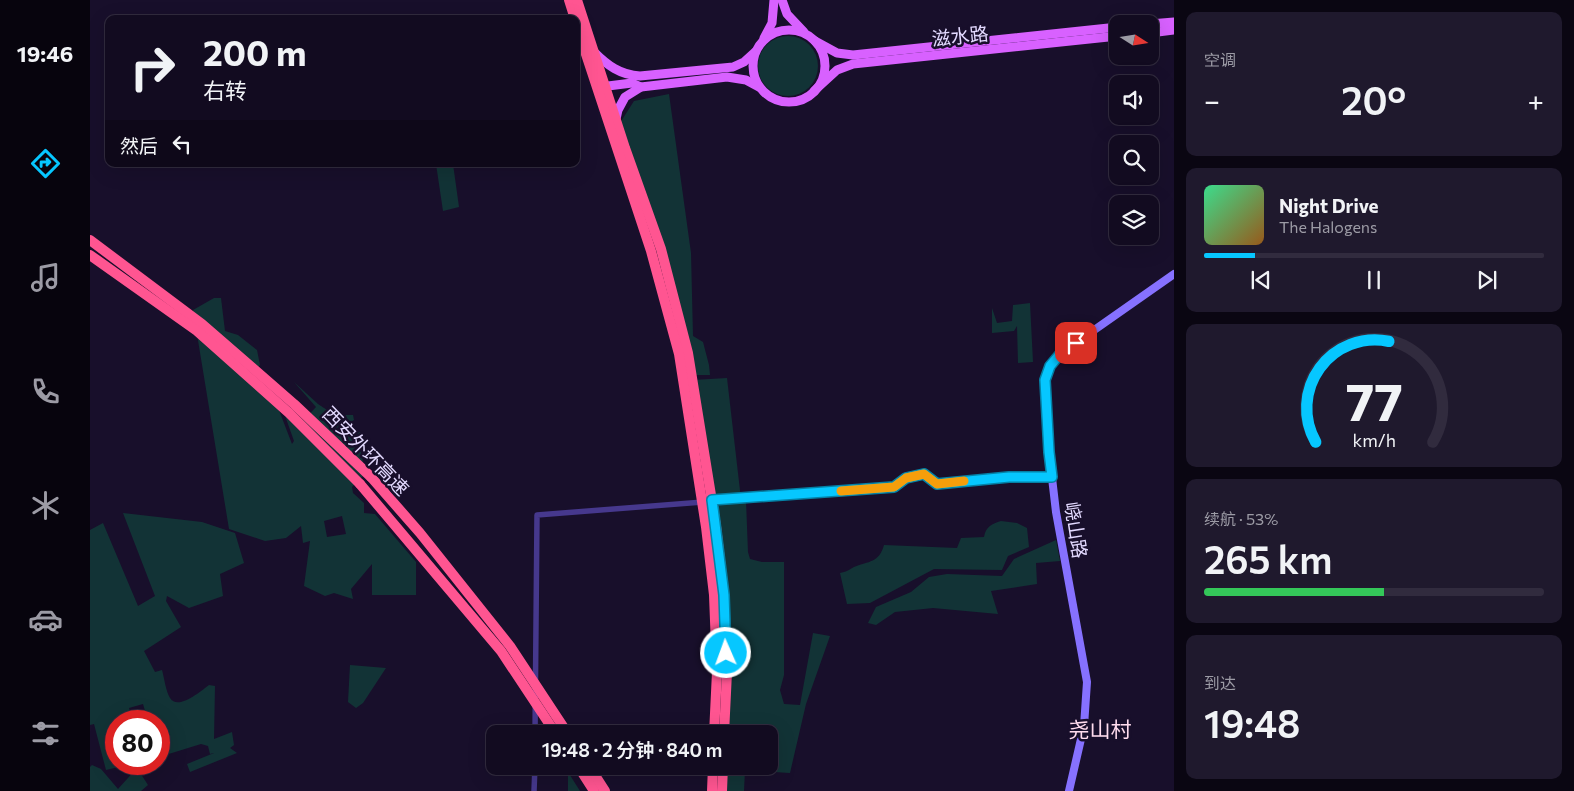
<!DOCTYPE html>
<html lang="zh">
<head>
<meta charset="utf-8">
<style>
  :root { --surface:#120b20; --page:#1f192d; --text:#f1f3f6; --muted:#9c9ba5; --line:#312b3e; --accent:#06c7ff }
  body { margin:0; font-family:Commissioner,"Noto Sans SC",sans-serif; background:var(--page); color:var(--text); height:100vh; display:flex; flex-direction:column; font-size:19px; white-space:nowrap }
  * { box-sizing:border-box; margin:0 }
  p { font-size:16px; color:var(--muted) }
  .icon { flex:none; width:28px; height:28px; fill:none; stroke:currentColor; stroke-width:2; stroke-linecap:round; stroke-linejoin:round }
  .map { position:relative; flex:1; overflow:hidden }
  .drawer { display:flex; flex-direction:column; gap:12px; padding:12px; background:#0a0612; width:400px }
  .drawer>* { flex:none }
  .hud { position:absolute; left:15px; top:15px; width:475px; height:152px; border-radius:10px; box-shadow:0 5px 20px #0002,0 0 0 1px var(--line); background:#120b20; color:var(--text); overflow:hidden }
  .needle { width:32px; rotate:102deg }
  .fabs { position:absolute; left:1019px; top:15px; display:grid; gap:10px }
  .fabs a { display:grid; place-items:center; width:50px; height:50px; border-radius:10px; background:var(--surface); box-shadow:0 5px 20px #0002,0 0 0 1px var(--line); font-size:25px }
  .speed { position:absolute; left:15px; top:710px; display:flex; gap:10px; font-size:25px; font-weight:700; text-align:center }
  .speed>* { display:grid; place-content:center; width:65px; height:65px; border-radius:50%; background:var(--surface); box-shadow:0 5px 20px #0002,0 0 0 1px var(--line); line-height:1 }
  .speed .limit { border:8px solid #d22; background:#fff; color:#111 }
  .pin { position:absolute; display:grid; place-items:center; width:42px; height:42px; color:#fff; margin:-21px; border-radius:10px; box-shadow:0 2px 8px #0006 }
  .me { position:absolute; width:55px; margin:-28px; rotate:358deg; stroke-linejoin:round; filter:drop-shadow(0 0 4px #0008) }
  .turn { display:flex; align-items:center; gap:18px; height:105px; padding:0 15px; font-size:22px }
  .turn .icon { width:65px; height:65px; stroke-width:2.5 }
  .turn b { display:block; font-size:35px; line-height:42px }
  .then { display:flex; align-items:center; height:48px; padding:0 15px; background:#0003; gap:10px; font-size:19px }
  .big { font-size:38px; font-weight:600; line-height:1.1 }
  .drawer .tile { flex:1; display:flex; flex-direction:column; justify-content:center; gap:8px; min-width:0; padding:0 18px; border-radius:10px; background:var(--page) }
  .drawer .dial { align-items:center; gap:0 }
  .dial svg { height:130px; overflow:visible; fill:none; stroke:var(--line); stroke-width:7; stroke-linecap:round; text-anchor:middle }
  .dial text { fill:var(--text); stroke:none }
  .song { display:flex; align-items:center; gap:15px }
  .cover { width:60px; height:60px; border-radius:8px; background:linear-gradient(135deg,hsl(150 70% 55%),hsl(30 70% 35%)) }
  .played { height:5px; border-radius:2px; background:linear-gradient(90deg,var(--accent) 15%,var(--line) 15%) }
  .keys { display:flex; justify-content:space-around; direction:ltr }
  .heat { display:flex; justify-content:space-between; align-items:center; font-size:28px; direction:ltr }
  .charge { height:8px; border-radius:4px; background:linear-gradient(90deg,#34c759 53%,var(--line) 0) }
  .trip { position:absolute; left:396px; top:725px; width:292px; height:50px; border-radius:10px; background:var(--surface); box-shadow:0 5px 20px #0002,0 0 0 1px var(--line); font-weight:600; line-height:50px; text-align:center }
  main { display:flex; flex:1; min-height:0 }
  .menu { display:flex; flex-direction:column; width:90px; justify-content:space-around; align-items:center; background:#07040d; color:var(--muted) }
  .menu .icon { width:35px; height:35px }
  .menu .current { color:var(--accent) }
  .menu b { font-size:22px; color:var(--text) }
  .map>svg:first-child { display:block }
  .green { fill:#123336; fill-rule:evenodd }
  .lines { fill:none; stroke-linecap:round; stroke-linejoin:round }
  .street { stroke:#46388d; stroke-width:5.5 }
  .secondary { stroke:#8671ff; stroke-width:8 }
  .primary { stroke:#d861ff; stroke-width:9 }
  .highway { stroke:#ff5591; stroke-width:10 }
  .highway-bridge { stroke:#ff5591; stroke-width:10 }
  .route-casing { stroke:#0481a6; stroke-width:12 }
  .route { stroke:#06c7ff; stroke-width:9 }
  .slow { stroke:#f59e0b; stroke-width:9 }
  .labels { text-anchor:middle; stroke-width:5; stroke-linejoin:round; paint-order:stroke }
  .street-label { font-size:19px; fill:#e3daff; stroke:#180f2b }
  .quarter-label { font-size:21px; fill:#ffdcee; stroke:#180f2b }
</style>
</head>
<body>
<main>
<nav class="menu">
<b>19:46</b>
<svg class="icon current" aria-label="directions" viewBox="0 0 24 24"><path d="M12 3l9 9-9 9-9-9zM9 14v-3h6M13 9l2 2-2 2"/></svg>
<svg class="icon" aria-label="music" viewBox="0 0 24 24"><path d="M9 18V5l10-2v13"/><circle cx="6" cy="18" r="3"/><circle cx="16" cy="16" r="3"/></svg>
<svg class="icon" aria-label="phone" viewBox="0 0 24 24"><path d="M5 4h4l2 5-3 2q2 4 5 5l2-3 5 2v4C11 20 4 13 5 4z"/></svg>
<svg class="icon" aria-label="climate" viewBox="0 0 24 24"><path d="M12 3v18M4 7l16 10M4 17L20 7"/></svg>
<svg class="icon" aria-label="car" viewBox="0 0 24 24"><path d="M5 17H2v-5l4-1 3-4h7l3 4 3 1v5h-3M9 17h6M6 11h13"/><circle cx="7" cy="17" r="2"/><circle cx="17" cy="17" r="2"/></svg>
<svg class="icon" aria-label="filters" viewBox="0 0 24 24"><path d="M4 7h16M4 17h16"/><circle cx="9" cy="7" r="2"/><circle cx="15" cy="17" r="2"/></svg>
</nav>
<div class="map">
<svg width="1084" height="791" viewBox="0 0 1084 791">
  <rect width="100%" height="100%" fill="#180f2b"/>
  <!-- green -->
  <g class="green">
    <circle cx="698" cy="66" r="30"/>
    <polygon points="579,94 601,253 603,336 613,342 619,365 620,375 602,375 530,123 544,101"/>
    <polygon points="346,164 363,164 369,207 353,211"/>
    <path d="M124 298H131L135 331 148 335 167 350 170 365 158 379 187 405 202 444 204 441 193 410 210 424 226 407 204 382 228 404 237 410 243 421 255 415H263L264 420 251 427 262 435 270 432 274 475 262 487 263 493 274 503V513L285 514 326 562V595H282V564L261 589 263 599 244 593 235 596 214 586 220 541 213 543 211 526 196 538 175 541 139 529 103 310ZM252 516 256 534 237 537 234 521Z"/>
    <polygon points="940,303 943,362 928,363 927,326 924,331 902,333 902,308 907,323 922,321 923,305"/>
    <polygon points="637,378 651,499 623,500 603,380"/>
    <polygon points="656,501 658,552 660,559 672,562 694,562 694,675 690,690 694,704 710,705 723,633 740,636 716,704 700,773 655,770 654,791 630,791 631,766 680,766 680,734 633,734 624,506"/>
    <path d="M33 513 112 522 145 533 154 563 130 574 133 596 99 608 77 596 76 601 91 627 54 651 65 672 72 670C74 677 76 692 80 698 88 711 111 691 119 685L125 686 124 739 142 732 144 745 140 748 147 753 100 772 97 764 124 753 120 754 118 746 111 744 69 757V721H58L53 704 39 708 43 721H26V764H41L16 770 4 724 0 725V530L13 523 48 606 65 596Z"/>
    <path d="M911 521 927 523 937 528 939 547 918 556 912 570 844 569 780 603 757 604 750 573C756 572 759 570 764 567 779 561 789 563 794 545L867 548 871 538 894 537C896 526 902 524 911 521Z"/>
    <polygon points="966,540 970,561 946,563 947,584 901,591 908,614 843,608 805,612 786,625 778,623 786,607 821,592 839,577 857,574 912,576 924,559"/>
    <polygon points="260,665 296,668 273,703 266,708 258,702"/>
    <polygon points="2,765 11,769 28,789 47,768 58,785 51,791 0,791 0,767"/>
    <polygon points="478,772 490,791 478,791"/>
  </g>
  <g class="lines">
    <!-- street -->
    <g class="street">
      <polyline points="445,734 447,515 804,487 817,477 834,474 847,484 919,477 962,477"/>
      <polyline points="444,791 445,766"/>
    </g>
    <!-- secondary -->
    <polyline class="secondary" points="979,791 994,726 997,682 966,512 959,452 955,380 960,366 970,354 1084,274"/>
    <!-- primary -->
    <g class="primary">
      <polyline points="692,0 697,14 714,32"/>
      <polyline points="1060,24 1084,22"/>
      <circle cx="699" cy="66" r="36"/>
      <polyline points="1060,33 1084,30"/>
      <polyline points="674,38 682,23 684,0"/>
      <polyline points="725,41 747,53 763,55 1028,27"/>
      <path d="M504 52C517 65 530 75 550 76L643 67 654 62 665 52"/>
      <polyline points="510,87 542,83 551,87"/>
      <polyline points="724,91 747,70 763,64 1028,36"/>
      <polyline points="526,119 528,110 535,97 551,87 637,77 656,80 669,87"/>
    </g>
    <!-- highway -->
    <g class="highway">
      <polyline points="479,0 485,19"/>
      <polyline points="487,0 535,148 571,249 598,353 626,526 634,595 637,672 634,734"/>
      <polyline points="486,24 561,251 589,354 616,527 624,595 627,672 624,734"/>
      <polyline points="0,240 112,324 204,404 281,477"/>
      <polyline points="0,255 107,331 199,413 270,484"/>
      <polyline points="488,766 504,791"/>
      <polyline points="499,766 515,791"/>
      <polyline points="622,791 623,766"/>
      <polyline points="632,791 633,766"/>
    </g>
    <!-- highway-bridge -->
    <g class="highway-bridge">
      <polyline points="281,477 330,533 420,646 478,734"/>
      <polyline points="270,484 411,651 466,734"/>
    </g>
  </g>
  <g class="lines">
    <!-- route casing -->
    <g class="route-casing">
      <polyline id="route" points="636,653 634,595 622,500 804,487 816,478 834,474 847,484 919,477 962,477 959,452 955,380 960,366 970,354 986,343"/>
    </g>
    <!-- route -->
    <use href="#route" class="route"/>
    <!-- slow -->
    <polyline class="slow" points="751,491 804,487 816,478 834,474 847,484 874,481"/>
  </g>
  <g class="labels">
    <!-- street labels -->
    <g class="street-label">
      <text transform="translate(870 36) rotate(-6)" y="7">滋水路</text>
      <text transform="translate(276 451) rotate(46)" y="7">西安外环高速</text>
      <text transform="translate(986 530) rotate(81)" y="7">峣山路</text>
    </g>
    <!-- quarter labels -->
    <g class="quarter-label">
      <text x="1010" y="737">尧山村</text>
    </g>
  </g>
</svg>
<div class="fabs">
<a><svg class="needle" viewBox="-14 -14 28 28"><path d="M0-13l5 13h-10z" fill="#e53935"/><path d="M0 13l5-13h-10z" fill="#9c9ba5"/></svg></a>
<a><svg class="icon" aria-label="sound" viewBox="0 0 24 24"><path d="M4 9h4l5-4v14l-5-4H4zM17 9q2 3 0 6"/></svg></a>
<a><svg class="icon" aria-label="search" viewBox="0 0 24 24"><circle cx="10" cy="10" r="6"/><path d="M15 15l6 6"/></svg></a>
<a><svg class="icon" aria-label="layers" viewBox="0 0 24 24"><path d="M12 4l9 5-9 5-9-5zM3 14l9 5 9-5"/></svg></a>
</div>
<div class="speed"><div class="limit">80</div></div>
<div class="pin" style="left:986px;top:343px;background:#d93025"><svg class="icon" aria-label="arrive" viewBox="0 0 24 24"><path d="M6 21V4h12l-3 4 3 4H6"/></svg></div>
<svg class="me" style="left:636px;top:653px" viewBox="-20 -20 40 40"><circle r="17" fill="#06c7ff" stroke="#fff" stroke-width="3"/><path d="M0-11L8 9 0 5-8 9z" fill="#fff"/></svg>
<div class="trip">19:48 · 2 分钟 · 840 m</div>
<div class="hud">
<div class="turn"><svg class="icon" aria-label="right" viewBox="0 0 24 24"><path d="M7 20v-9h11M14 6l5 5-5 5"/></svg><div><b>200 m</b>右转</div></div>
<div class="then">然后<svg class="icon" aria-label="left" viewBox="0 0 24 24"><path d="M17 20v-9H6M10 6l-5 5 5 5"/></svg></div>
</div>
</div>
<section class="drawer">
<div class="tile"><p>空调</p>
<div class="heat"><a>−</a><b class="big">20°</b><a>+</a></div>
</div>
<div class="tile">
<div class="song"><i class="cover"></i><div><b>Night Drive</b><p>The Halogens</p></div></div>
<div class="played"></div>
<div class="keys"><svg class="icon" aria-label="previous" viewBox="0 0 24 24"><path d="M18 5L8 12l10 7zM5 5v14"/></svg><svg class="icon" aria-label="pause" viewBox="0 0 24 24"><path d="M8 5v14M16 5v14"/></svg><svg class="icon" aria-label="next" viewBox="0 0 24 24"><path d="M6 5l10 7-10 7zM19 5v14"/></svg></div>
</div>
<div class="tile dial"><svg viewBox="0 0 100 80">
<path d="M14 69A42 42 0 1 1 86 69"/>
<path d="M14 69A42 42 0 0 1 59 7" stroke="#06c7ff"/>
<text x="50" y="56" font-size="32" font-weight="700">77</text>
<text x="50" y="72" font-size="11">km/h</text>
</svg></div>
<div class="tile"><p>续航 · 53%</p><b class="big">265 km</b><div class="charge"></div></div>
<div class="tile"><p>到达</p><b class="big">19:48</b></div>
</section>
</main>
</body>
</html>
